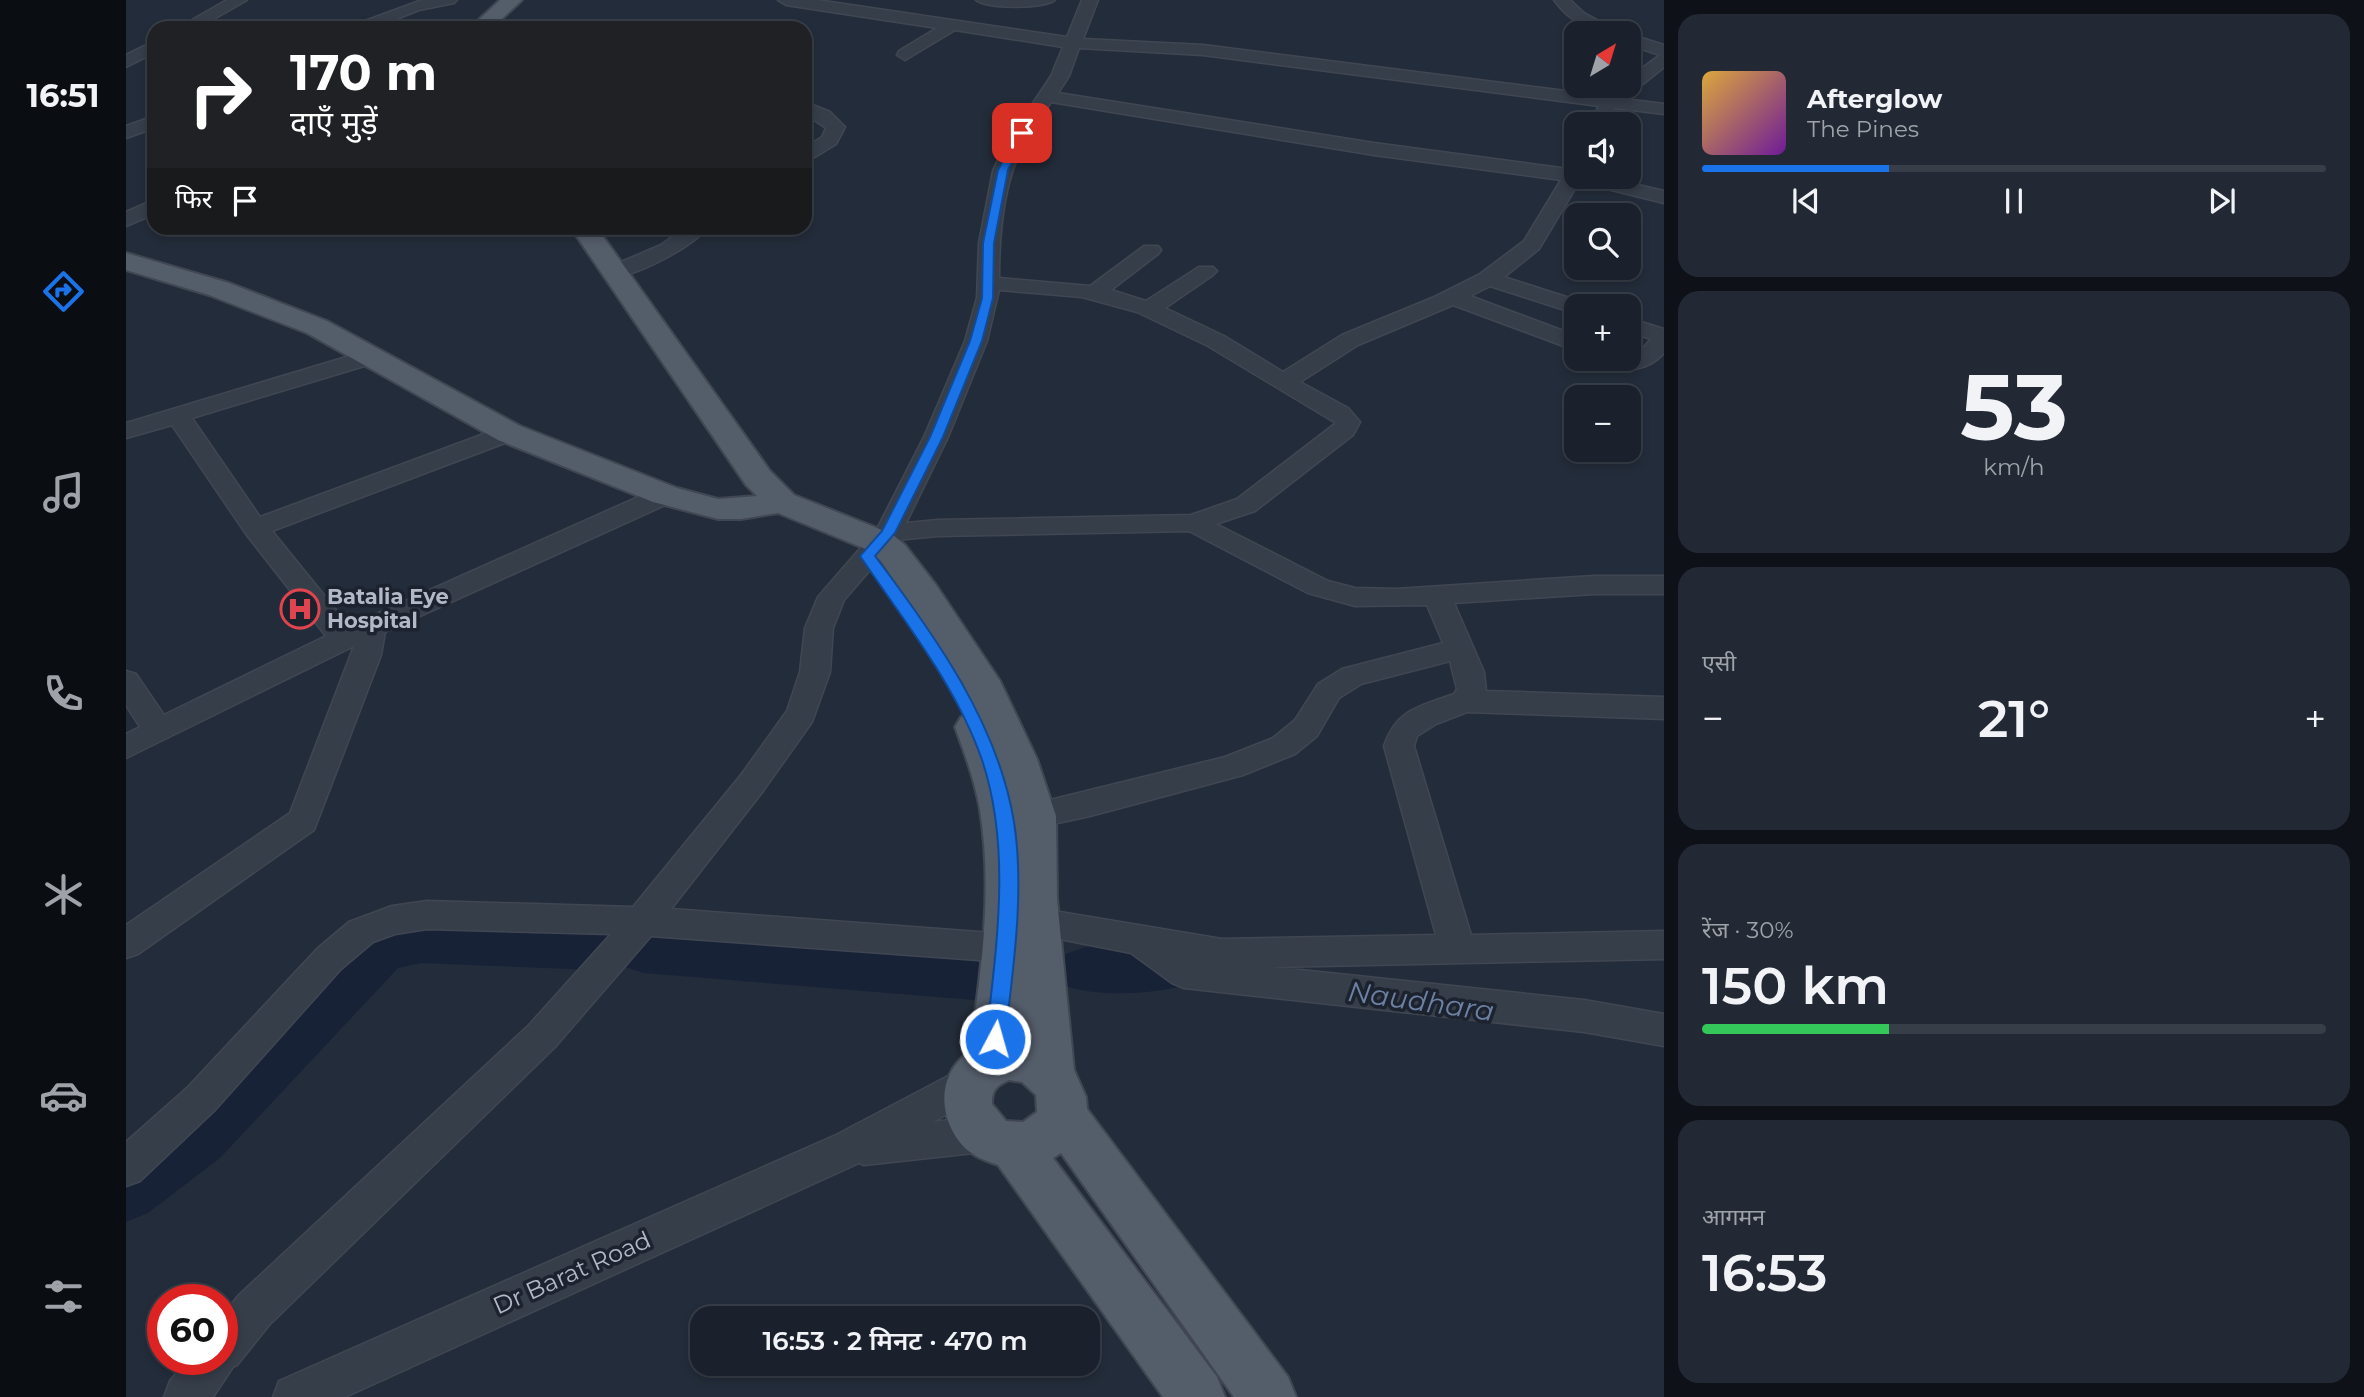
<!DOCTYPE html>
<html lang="hi">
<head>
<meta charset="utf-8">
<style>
  :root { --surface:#1a212c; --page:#232934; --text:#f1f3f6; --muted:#9fa3a9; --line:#383e48; --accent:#1a73e8 }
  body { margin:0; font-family:Montserrat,"Noto Sans Devanagari",sans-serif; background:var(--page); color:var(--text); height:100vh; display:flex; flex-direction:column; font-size:26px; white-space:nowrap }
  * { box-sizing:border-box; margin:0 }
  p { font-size:23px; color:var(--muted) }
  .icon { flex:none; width:38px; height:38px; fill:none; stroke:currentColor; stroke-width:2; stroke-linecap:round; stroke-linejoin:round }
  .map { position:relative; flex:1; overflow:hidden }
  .details { display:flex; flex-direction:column; gap:14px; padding:14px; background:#0e1218; width:700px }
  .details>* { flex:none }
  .top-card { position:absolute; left:21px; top:21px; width:665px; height:214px; border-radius:21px; box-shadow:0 4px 10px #0003,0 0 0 2px var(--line); background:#202124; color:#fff; overflow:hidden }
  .needle { width:46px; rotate:38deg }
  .fabs { position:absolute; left:1438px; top:21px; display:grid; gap:14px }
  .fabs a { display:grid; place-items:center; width:77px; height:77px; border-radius:14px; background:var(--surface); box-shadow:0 4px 10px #0003,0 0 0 2px var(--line); font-size:35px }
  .speed { position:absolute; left:21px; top:1284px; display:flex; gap:14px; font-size:35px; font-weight:700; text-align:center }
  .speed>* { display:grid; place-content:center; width:91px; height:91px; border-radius:50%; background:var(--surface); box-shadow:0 4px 10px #0003,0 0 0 2px var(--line); line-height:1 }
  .speed .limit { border:10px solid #d22; background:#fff; color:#111 }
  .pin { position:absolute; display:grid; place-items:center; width:60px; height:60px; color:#fff; margin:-30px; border-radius:14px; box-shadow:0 4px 10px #0006 }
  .me { position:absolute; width:77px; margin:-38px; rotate:6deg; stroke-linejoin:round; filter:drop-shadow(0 0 5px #0008) }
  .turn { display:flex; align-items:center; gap:24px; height:147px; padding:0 28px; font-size:32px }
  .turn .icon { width:91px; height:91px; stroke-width:2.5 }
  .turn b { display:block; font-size:49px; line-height:60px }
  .then { display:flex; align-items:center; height:66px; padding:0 28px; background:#0003; gap:14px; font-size:26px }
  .big { font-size:52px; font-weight:600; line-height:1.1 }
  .details .tile { flex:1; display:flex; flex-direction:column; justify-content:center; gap:10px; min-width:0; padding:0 24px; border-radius:21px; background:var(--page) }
  .details .dial { align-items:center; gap:0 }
  .dial b { font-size:91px; line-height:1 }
  .song { display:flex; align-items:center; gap:21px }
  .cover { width:84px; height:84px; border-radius:10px; background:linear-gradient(135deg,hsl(40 70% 55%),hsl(280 70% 35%)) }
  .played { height:7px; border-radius:4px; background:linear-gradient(90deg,var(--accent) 30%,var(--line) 30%) }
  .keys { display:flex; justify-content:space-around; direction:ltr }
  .heat { display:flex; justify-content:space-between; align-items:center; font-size:38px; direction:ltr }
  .charge { height:10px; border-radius:5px; background:linear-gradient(90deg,#34c759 30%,var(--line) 0) }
  .trip { position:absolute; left:564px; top:1306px; width:410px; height:70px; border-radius:21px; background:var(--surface); box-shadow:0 4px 10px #0003,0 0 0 2px var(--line); font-weight:600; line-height:70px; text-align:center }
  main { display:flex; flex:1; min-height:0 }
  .tab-bar { display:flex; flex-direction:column; width:126px; justify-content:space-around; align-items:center; background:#0a0d12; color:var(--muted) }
  .tab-bar .icon { width:49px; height:49px }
  .tab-bar .on { color:var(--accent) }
  .tab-bar b { font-size:32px; color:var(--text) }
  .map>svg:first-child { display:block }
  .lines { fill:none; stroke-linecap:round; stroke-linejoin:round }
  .river { fill:#172237; fill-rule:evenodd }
  .minor-casing { stroke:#404753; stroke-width:3 }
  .major-casing { stroke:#404753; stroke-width:4 }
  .minor { fill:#363e4a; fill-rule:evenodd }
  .major { fill:#545d6a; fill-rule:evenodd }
  .route { fill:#1a73e8; stroke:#114b97; stroke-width:2 }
  .labels { text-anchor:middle; stroke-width:7; stroke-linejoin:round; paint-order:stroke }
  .poi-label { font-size:21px; font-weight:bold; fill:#b2b8c6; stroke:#1c232f; text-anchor:start }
  .near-street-label { font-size:24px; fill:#b2b8c6; stroke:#1c232f }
  .near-water-label { font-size:28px; font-style:italic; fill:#6c81a4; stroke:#1c232f }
</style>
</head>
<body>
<main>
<nav class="tab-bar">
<b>16:51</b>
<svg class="icon on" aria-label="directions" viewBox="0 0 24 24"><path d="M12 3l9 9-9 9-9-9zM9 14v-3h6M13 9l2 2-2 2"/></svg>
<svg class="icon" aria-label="music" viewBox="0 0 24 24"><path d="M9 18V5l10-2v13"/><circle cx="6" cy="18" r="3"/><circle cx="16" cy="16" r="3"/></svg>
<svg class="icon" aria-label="phone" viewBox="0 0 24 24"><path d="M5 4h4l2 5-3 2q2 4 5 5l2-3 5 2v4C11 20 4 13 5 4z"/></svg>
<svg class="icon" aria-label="climate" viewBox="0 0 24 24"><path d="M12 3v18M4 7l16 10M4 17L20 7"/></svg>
<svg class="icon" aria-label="car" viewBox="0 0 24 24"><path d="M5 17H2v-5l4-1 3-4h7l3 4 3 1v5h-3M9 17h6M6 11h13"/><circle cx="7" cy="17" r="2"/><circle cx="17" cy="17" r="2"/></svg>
<svg class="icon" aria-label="filters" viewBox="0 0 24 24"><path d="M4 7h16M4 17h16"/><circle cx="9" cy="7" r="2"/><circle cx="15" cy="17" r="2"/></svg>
</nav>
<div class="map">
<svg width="1538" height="1397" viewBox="0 0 1538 1397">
  <rect width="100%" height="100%" fill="#232c3a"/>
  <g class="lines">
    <!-- river -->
    <g class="river">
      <polygon points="295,919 468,926 487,932 494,946 499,935 518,929 848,954 867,961 875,977 867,993 848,1000 518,973 499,967 492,953 487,964 468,970 295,963 272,968 94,1158 22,1213 0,1222 0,1157 52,1120 237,934"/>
      <path d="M1051 943 1070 950 1078 966 1070 982C1037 994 973 998 940 986L932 970 940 954 959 947Z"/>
    </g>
    <!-- minor casing -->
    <g class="minor-casing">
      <g id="minor">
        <polygon points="101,0 121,0 72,28 52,28"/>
        <polygon points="296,0 331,0 328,3 293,10 248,28 226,28 228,25"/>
        <path d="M652 0H691L941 37 956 0H972L957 39 1077 45 1479 96 1493 86H1503V78L1534 55 1503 45V34L1538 45V67L1498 99 1538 104V114L1489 108 1481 124H1463L1473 106 1077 55 953 48 943 76 932 93 1248 143 1442 169 1451 163V177H1478L1538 191V203L1453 182 1413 249 1378 277 1459 303 1461 306H1451V314L1364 286 1344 296 1451 336V351L1327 305 1232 345 1174 382 1222 408 1234 422 1227 435 1129 511 1090 524 1202 581 1229 588 1270 589 1468 576H1538V594H1468L1328 603 1358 672 1360 691 1538 697V719L1341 712 1310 724 1291 736 1288 746 1345 935 1538 931V959L1146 967 1458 1000 1538 1014V1046L1458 1032 1058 988 1046 983 1005 953 898 932 893 922 898 912 910 908 1096 939 1310 935 1258 746C1270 709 1295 706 1328 694L1331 689 1324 661 1235 684 1213 698 1191 736 1169 754 1117 775 964 816 890 832 879 829 874 820 879 811 1099 757 1147 738 1169 720 1192 684 1216 669 1317 643 1301 605 1229 606 1182 593 1063 531 812 536 770 540 718 600 707 628 704 672 686 722 637 791 545 909 880 934 892 938 897 948 892 958 880 962 525 936 429 1047 143 1325 111 1365 107 1367 87 1397H38L44 1381 61 1360H96V1316L113 1295 403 1025 485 934 301 929 269 934 247 942 215 969 88 1111 14 1181 0 1186V1142L62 1087 191 949 223 922 266 906 301 901 507 907 615 775 661 711 674 672 679 628 692 597 751 529 798 437 839 341 851 298 853 243 867 171 879 145 925 76 937 47 829 30 779 60 771 55 773 51 811 28 660 5ZM925 102 1248 155 1435 180 1398 241 1354 274 1306 298 1216 335 1157 372 1098 336 1039 308 1087 275 1091 271 1087 267H1073L1020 301 985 290 1032 254 1035 250 1032 246H1018L964 286 873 278C873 235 877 182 898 144 906 129 916 116 925 102ZM873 290 956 297 1011 312 1082 346 1210 423 1111 499 1065 515 812 520 780 523 822 437 861 341Z"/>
        <path d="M850 0H929C919 9 860 9 850 0Z"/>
        <path d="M1428 0H1444L1458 13 1495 33C1467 34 1445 23 1428 0Z"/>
        <polygon points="1451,34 1451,61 1443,56 1443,39"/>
        <polygon points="28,41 28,53 0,67 0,55"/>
        <polygon points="679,102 704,112 719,127 710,144 679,163 679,148 696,137 700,128 679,114"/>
        <polygon points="28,116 28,128 0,138 0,126"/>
        <polygon points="28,200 28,214 0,226 0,212"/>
        <path d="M559 228H581C568 246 502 282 481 276L477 272 481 268 535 245Z"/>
        <path d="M1503 318 1538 329V353C1525 368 1494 379 1480 359H1503V355H1511L1525 339 1503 332Z"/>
        <polygon points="247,349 255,351 258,356 255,361 66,418 134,517 374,428 383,426 392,428 395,433 392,438 146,531 223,626 530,489 539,487 548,489 552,495 548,501 259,632 255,655 188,830 12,954 0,958 0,925 164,813 228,646 0,758 0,734 14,727 0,705 0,671 10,674 38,715 200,636 120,534 46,425 0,438 0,423"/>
        <polygon points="845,1064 858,1069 864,1081 858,1093 807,1122 857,1116 871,1121 876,1134 871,1147 857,1152 738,1165 733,1163 219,1397 147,1397 153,1381 710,1135"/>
      </g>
    </g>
    <!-- major casing -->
    <g class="major-casing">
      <g id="major">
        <polygon points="374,0 396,0 366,28 344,28"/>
        <path d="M445 228H471L644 471 668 495 766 534 779 545 810 585 874 681 911 759 930 816 931 899 948 1070 960 1097 961 1109 1162 1377 1170 1397H1108L935 1153 927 1158 1091 1377 1099 1397H1037L872 1165C864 1162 854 1159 847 1154 823 1139 811 1101 823 1076 827 1067 835 1056 844 1052 855 972 867 890 854 810 849 781 839 754 829 727L835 717 850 713 837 683 755 561 742 550 652 513 615 519H592L527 502 372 440 181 333 83 295 0 270V253L103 283 201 321 394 426 551 488 592 499 631 496 620 485ZM896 1017 897 1039H893ZM883 1080 896 1082 910 1095 911 1112 897 1122 880 1121 866 1104C866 1090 870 1086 883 1080Z"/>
      </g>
    </g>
    <!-- minor -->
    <use href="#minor" class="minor"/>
    <!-- major -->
    <use href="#major" class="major"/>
  </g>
  <!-- route -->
  <path class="route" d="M893 131 901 133 882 170 868 243 867 298 856 341 817 437 769 533 749 556C808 634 872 723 888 822 899 891 887 970 879 1039L876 1045 869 1048 862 1045 860 1039C870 949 886 849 856 760 830 685 778 621 734 556L756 531 804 437 844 341 856 298 857 243 872 170Z"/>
  <!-- icons -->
  <defs>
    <g id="hospital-ring" transform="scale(2.0125)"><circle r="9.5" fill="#1c232f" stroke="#e0444e" stroke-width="1.5"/><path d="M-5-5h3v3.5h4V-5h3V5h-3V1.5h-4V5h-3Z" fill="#e0444e"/></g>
  </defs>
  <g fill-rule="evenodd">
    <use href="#hospital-ring" x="174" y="609"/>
  </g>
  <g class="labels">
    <!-- poi labels -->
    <g class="poi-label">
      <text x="201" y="604">Batalia Eye<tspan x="201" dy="24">Hospital</tspan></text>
    </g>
    <!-- near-street labels -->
    <g class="near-street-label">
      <text transform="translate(446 1273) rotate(-24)" y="8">Dr Barat Road</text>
    </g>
    <!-- near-water labels -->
    <g class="near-water-label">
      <text transform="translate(1295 1001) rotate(8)" y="10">Naudhara</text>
    </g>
  </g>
</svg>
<div class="fabs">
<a><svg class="needle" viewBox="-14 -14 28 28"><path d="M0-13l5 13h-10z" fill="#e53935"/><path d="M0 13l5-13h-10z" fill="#9fa3a9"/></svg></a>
<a><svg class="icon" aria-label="sound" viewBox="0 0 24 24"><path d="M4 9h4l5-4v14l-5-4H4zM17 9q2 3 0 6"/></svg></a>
<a><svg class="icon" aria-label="search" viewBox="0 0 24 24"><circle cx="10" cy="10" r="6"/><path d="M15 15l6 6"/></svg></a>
<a>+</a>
<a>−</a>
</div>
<div class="speed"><div class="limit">60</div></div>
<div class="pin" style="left:896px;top:133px;background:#d93025"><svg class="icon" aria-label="arrive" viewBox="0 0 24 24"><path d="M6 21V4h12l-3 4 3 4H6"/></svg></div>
<svg class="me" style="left:869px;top:1039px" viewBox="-20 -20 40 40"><circle r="17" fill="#1a73e8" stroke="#fff" stroke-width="3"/><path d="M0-11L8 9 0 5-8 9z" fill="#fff"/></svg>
<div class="trip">16:53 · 2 मिनट · 470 m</div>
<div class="top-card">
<div class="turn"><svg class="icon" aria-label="right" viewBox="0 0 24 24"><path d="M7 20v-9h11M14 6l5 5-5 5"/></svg><div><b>170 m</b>दाएँ मुड़ें</div></div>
<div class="then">फिर<svg class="icon" aria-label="arrive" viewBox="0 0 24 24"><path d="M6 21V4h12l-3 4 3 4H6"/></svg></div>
</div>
</div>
<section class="details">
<div class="tile">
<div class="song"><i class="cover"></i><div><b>Afterglow</b><p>The Pines</p></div></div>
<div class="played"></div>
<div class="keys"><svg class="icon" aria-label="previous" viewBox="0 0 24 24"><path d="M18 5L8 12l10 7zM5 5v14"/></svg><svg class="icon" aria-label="pause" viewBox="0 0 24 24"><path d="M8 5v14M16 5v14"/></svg><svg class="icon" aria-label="next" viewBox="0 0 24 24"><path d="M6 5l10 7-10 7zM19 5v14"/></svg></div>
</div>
<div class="tile dial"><b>53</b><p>km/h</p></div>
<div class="tile"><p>एसी</p>
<div class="heat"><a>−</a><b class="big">21°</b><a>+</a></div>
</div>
<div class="tile"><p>रेंज · 30%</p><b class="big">150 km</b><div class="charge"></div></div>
<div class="tile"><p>आगमन</p><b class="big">16:53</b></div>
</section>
</main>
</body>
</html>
